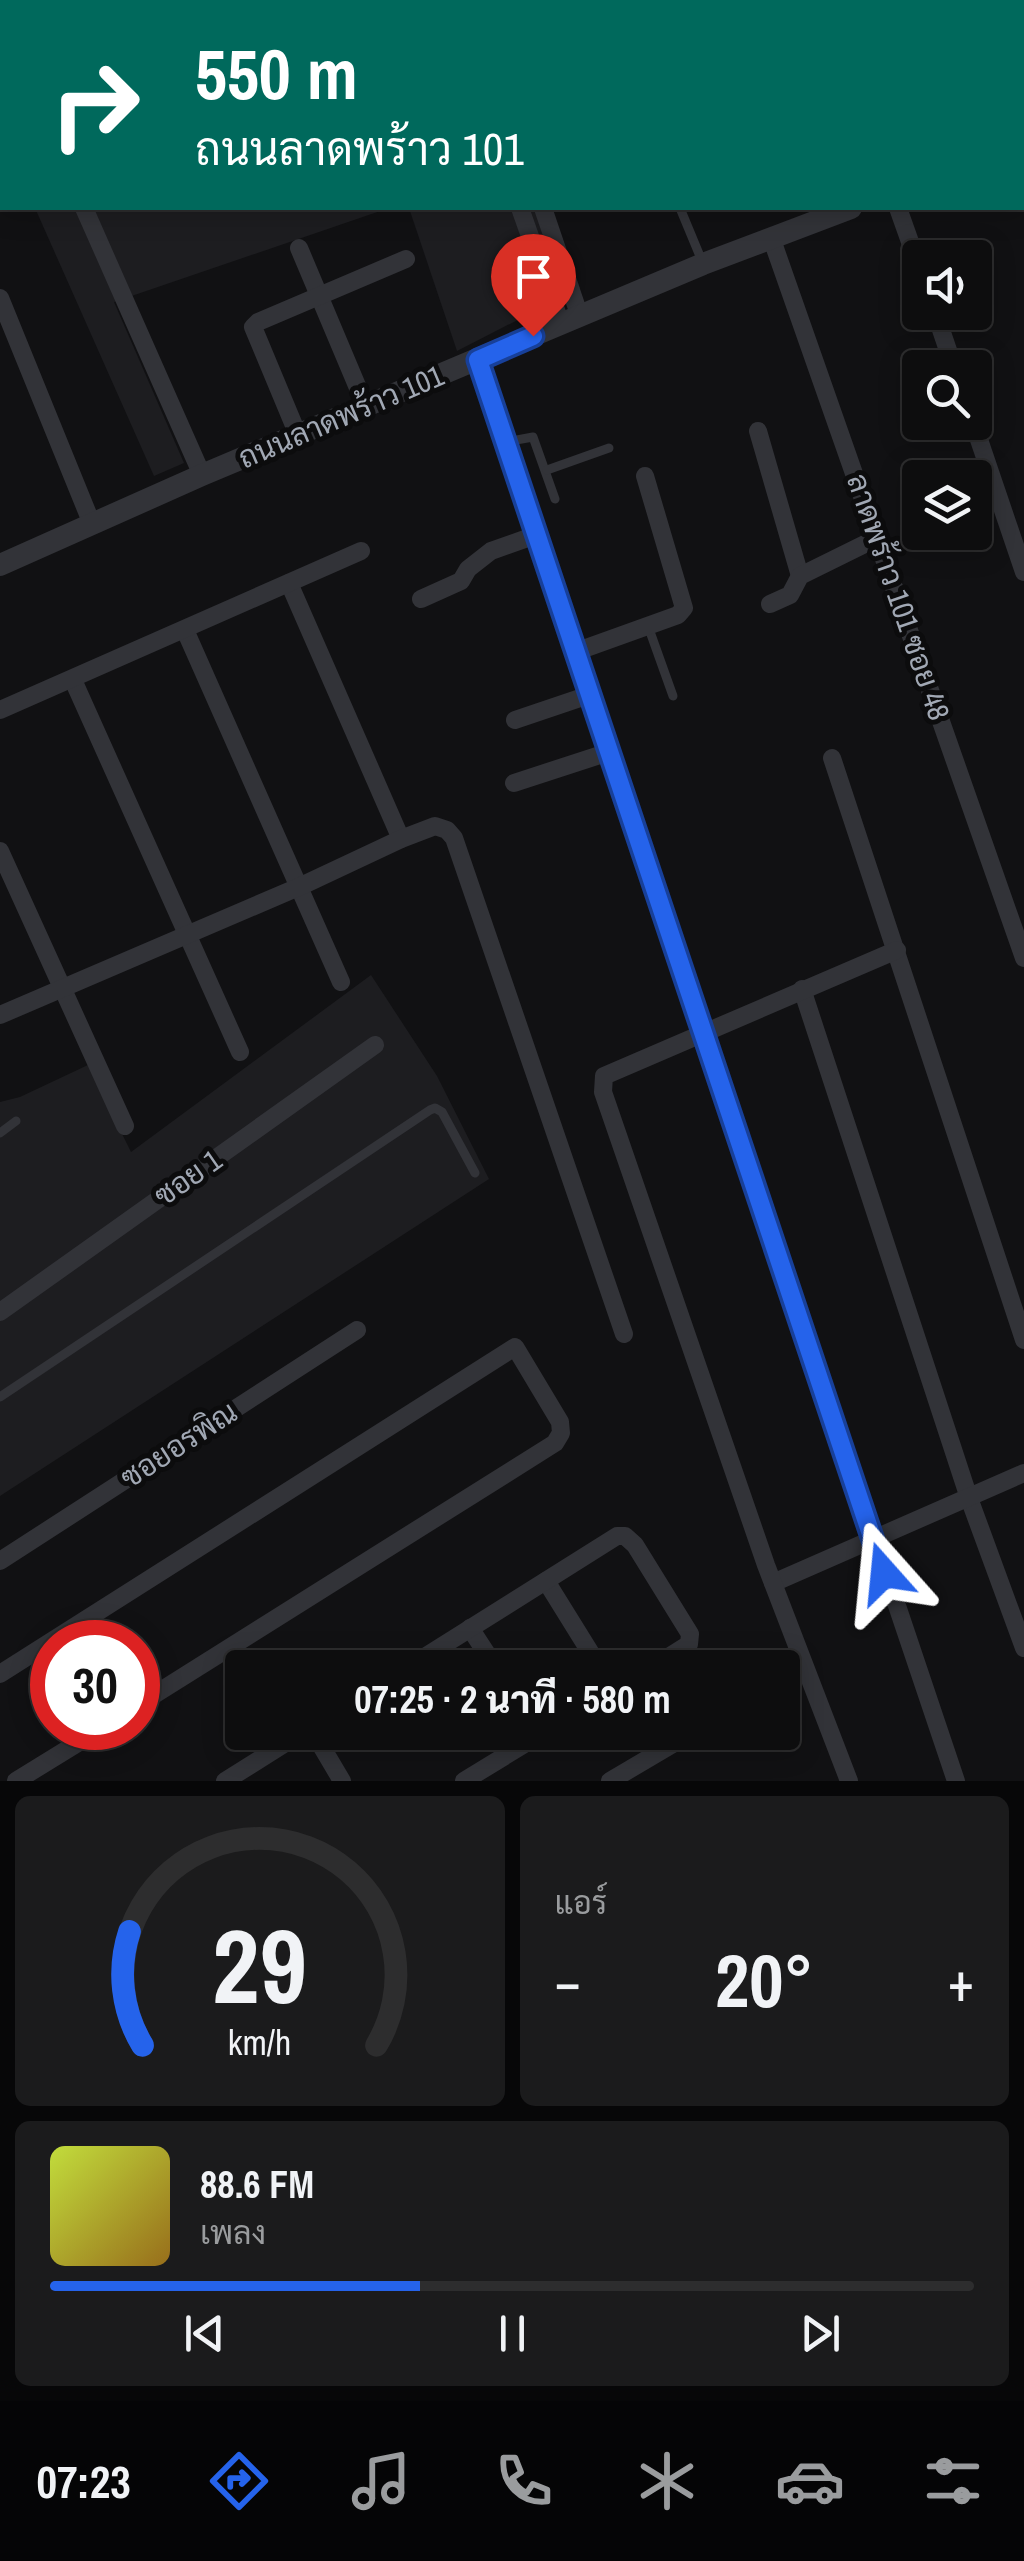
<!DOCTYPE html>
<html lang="th">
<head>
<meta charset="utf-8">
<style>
  :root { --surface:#0d0d0e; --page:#1b1b1c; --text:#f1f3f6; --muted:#9a9c9e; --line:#2d2d2e; --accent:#2563eb }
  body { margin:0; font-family:"Archivo Narrow",Sarabun,sans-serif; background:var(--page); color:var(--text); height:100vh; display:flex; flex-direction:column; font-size:38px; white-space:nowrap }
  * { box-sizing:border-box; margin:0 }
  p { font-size:32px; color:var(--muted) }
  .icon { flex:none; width:55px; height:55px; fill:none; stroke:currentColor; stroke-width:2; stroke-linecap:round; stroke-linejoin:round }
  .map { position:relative; height:1781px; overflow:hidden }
  .drawer { display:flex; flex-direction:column; gap:15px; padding:15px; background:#070708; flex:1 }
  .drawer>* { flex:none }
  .guide { position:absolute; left:0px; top:0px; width:1025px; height:210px; box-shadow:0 5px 25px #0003,0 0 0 2px var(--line); background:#00695c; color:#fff; overflow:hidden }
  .buttons { position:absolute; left:902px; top:240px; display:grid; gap:20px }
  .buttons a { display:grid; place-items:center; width:90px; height:90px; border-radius:10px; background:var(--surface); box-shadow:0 5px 25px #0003,0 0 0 2px var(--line); font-size:50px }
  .speed { position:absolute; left:30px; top:1620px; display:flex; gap:20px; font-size:50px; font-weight:700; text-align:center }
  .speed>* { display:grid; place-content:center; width:130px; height:130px; border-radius:50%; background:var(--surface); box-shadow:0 5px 25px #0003,0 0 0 2px var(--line); line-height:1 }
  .speed .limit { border:15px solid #d22; background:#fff; color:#111 }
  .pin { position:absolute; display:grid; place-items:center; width:85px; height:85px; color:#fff; margin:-102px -42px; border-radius:50% 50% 50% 0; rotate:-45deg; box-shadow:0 0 10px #0007 }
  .pin .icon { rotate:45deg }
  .me { position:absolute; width:110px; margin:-55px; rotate:342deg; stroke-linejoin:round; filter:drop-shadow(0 0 8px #0008) }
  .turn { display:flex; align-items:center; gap:35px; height:210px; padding:0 30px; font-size:45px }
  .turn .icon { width:130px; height:130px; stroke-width:2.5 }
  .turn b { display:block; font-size:70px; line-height:85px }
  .big { font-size:75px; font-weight:800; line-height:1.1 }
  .drawer .tile { flex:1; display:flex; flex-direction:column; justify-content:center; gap:15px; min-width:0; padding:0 35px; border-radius:15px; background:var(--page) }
  .drawer .dial { align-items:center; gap:0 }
  .dial svg { height:260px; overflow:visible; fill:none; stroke:var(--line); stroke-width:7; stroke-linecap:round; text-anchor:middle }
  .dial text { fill:var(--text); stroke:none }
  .song { display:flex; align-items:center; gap:30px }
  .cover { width:120px; height:120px; border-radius:15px; background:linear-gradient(135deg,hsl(70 70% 55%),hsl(40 70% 35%)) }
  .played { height:10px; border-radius:5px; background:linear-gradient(90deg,var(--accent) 40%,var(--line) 40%) }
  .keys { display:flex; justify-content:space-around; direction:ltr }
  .heat { display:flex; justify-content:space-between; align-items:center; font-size:55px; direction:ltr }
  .drawer .tiles { flex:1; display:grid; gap:15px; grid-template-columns:1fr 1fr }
  .tile:last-child { grid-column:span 2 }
  .trip { position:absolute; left:225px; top:1650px; width:575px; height:100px; border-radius:10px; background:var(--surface); box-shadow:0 5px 25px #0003,0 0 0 2px var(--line); font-weight:800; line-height:100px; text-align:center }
  .tab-bar { display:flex; height:160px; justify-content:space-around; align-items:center; background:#050506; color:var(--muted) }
  .tab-bar .icon { width:70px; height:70px }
  .tab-bar .on { color:var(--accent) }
  .tab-bar b { font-size:45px; color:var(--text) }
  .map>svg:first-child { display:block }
  .built { fill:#1d1d20 }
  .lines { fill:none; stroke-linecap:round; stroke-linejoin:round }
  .canal { stroke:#273037; stroke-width:18 }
  .service { stroke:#323338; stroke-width:9 }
  .minor { stroke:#323338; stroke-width:18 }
  .tertiary { stroke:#323338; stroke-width:22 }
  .route-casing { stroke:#184099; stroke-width:25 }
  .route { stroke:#2563eb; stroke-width:18 }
  .labels { text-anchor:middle; stroke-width:10; stroke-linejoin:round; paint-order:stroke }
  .street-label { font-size:30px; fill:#a1a8b4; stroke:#0c0c0d }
</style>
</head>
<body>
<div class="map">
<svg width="1024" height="1781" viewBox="0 0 1024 1781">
  <rect width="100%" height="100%" fill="#111113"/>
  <!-- built -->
  <g class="built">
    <polygon points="0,0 733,0 734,2 2,2 2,134"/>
    <polygon points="35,208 389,208 114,302 184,463 154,476"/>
    <polygon points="409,208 550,208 580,288 457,351"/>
    <polygon points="371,975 437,1076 489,1179 0,1496 0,1102 20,1097 88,1065 131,1152"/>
  </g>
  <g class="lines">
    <!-- canal -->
    <g class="canal">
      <polyline points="991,0 992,2"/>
      <polyline points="1022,77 1024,80"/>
    </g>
    <!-- service -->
    <g class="service">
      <polyline points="398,0 399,2"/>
      <polyline points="461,0 462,2"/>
      <polyline points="746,0 747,2"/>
      <polyline points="871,0 872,2"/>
      <polyline points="69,2 77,0"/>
      <polyline points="680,208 702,261"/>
      <polyline points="505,442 533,437 555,499"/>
      <polyline points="547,470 609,448"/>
      <polyline points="648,626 673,696"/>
      <polyline points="0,1133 16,1121"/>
      <polyline points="0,1397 430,1110 435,1108 442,1112 475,1173"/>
    </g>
    <!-- minor -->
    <g class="minor">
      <polyline points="0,14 2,20"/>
      <polyline points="84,208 202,475"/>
      <polyline points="520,208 561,324"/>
      <polyline points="543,208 580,317"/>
      <polyline points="898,208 920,270"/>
      <polyline points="771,237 1024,958"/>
      <polyline points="299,248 366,407"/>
      <polyline points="0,298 92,524"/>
      <polyline points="935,312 954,368"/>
      <polyline points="478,360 956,1781"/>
      <polyline points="973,422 1024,572"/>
      <polyline points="758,431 800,576"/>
      <polyline points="298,435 253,327 258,322 406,259"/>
      <polyline points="289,583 401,839"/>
      <polyline points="421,599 461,581 468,569 491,551 536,535"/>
      <polyline points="770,604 790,595 800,576 877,538"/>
      <polyline points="185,630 341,982"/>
      <polyline points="575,652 678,615 684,608 645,476"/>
      <polyline points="73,680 240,1052"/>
      <polyline points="0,710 361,551"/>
      <polyline points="515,720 589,695"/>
      <polyline points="832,758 1024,1340"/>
      <polyline points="514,783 609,752"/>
      <polyline points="0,851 125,1126"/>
      <polyline points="802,989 969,1498 1024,1648"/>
      <polyline points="0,1015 301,886 401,839 435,826 447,830 454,838 624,1334"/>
      <polyline points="0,1312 375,1045"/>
      <polyline points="0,1561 357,1330"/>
      <polyline points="546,1581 600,1668"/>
      <polyline points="773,1583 1024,1473"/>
      <polyline points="470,1628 496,1668"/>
      <polyline points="407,1668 617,1536 625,1536 635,1545 690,1634 689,1644 651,1668"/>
      <polyline points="0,1674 515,1347 560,1422 561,1433 555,1443 138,1705"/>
      <polyline points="313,1732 342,1781"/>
      <polyline points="16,1781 102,1728"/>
      <polyline points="225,1781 303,1732"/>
      <polyline points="464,1781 544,1732"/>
      <polyline points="610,1781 693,1732"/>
      <polyline points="849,1781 766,1565 603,1092 604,1076 897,950"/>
    </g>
    <!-- tertiary -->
    <g class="tertiary">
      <polyline points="1022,148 1024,148"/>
      <polyline points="0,565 202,475 703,264 851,208"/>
    </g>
  </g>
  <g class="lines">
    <!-- route casing -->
    <g class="route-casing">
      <polyline id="route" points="533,336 478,360 884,1573"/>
    </g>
    <!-- route -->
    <use href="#route" class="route"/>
  </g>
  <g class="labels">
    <!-- street labels -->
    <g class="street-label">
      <text transform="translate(341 417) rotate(-23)" y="10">ถนนลาดพร้าว 101</text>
      <text transform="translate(898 597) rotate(71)" y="10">ลาดพร้าว 101 ซอย 48</text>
      <text transform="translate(188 1178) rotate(-35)" y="10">ซอย 1</text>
      <text transform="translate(179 1445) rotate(-33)" y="10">ซอยอรพิณ</text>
    </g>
  </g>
</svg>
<div class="buttons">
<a><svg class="icon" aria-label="sound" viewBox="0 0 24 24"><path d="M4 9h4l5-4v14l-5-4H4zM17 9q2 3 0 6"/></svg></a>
<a><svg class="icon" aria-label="search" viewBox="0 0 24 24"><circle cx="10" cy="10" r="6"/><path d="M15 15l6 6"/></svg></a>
<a><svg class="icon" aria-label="layers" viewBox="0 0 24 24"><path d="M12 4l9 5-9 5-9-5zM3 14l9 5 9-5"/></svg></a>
</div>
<div class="speed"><div class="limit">30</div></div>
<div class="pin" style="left:533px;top:336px;background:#d93025"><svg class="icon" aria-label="arrive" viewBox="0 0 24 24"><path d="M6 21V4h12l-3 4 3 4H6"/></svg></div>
<svg class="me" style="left:884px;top:1573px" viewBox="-20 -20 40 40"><path d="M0-17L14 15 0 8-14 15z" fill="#2563eb" stroke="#fff" stroke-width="4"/></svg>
<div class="trip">07:25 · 2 นาที · 580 m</div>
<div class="guide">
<div class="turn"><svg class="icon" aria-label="right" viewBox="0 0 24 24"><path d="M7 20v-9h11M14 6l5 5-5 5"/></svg><div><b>550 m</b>ถนนลาดพร้าว 101</div></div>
</div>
</div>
<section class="drawer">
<div class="tiles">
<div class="tile dial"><svg viewBox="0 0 100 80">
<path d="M14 69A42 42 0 1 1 86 69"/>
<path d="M14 69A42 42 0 0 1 10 34" stroke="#2563eb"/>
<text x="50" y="56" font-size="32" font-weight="700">29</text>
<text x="50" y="72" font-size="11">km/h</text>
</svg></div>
<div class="tile"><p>แอร์</p>
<div class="heat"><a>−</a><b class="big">20°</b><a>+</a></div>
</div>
<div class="tile">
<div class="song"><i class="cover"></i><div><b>88.6 FM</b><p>เพลง</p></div></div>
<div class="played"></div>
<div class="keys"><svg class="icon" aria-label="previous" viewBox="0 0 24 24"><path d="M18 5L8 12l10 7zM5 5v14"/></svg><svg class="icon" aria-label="pause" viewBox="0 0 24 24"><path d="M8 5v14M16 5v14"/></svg><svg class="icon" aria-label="next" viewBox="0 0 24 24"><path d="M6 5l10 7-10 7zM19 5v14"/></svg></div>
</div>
</div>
</section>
<nav class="tab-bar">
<b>07:23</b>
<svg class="icon on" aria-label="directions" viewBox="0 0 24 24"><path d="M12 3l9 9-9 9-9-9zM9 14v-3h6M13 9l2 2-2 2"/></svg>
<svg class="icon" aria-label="music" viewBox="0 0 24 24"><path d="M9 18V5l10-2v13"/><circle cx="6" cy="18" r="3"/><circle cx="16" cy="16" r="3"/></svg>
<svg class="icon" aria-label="phone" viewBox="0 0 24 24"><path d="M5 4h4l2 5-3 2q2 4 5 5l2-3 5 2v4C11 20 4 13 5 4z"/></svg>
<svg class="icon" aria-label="climate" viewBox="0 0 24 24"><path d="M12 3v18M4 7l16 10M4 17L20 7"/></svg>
<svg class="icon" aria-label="car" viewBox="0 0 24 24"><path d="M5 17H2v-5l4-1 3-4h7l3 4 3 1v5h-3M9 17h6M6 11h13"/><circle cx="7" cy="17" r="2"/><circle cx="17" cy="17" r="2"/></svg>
<svg class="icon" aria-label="filters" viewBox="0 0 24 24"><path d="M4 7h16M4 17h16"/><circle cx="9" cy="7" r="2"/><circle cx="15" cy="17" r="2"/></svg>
</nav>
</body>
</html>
